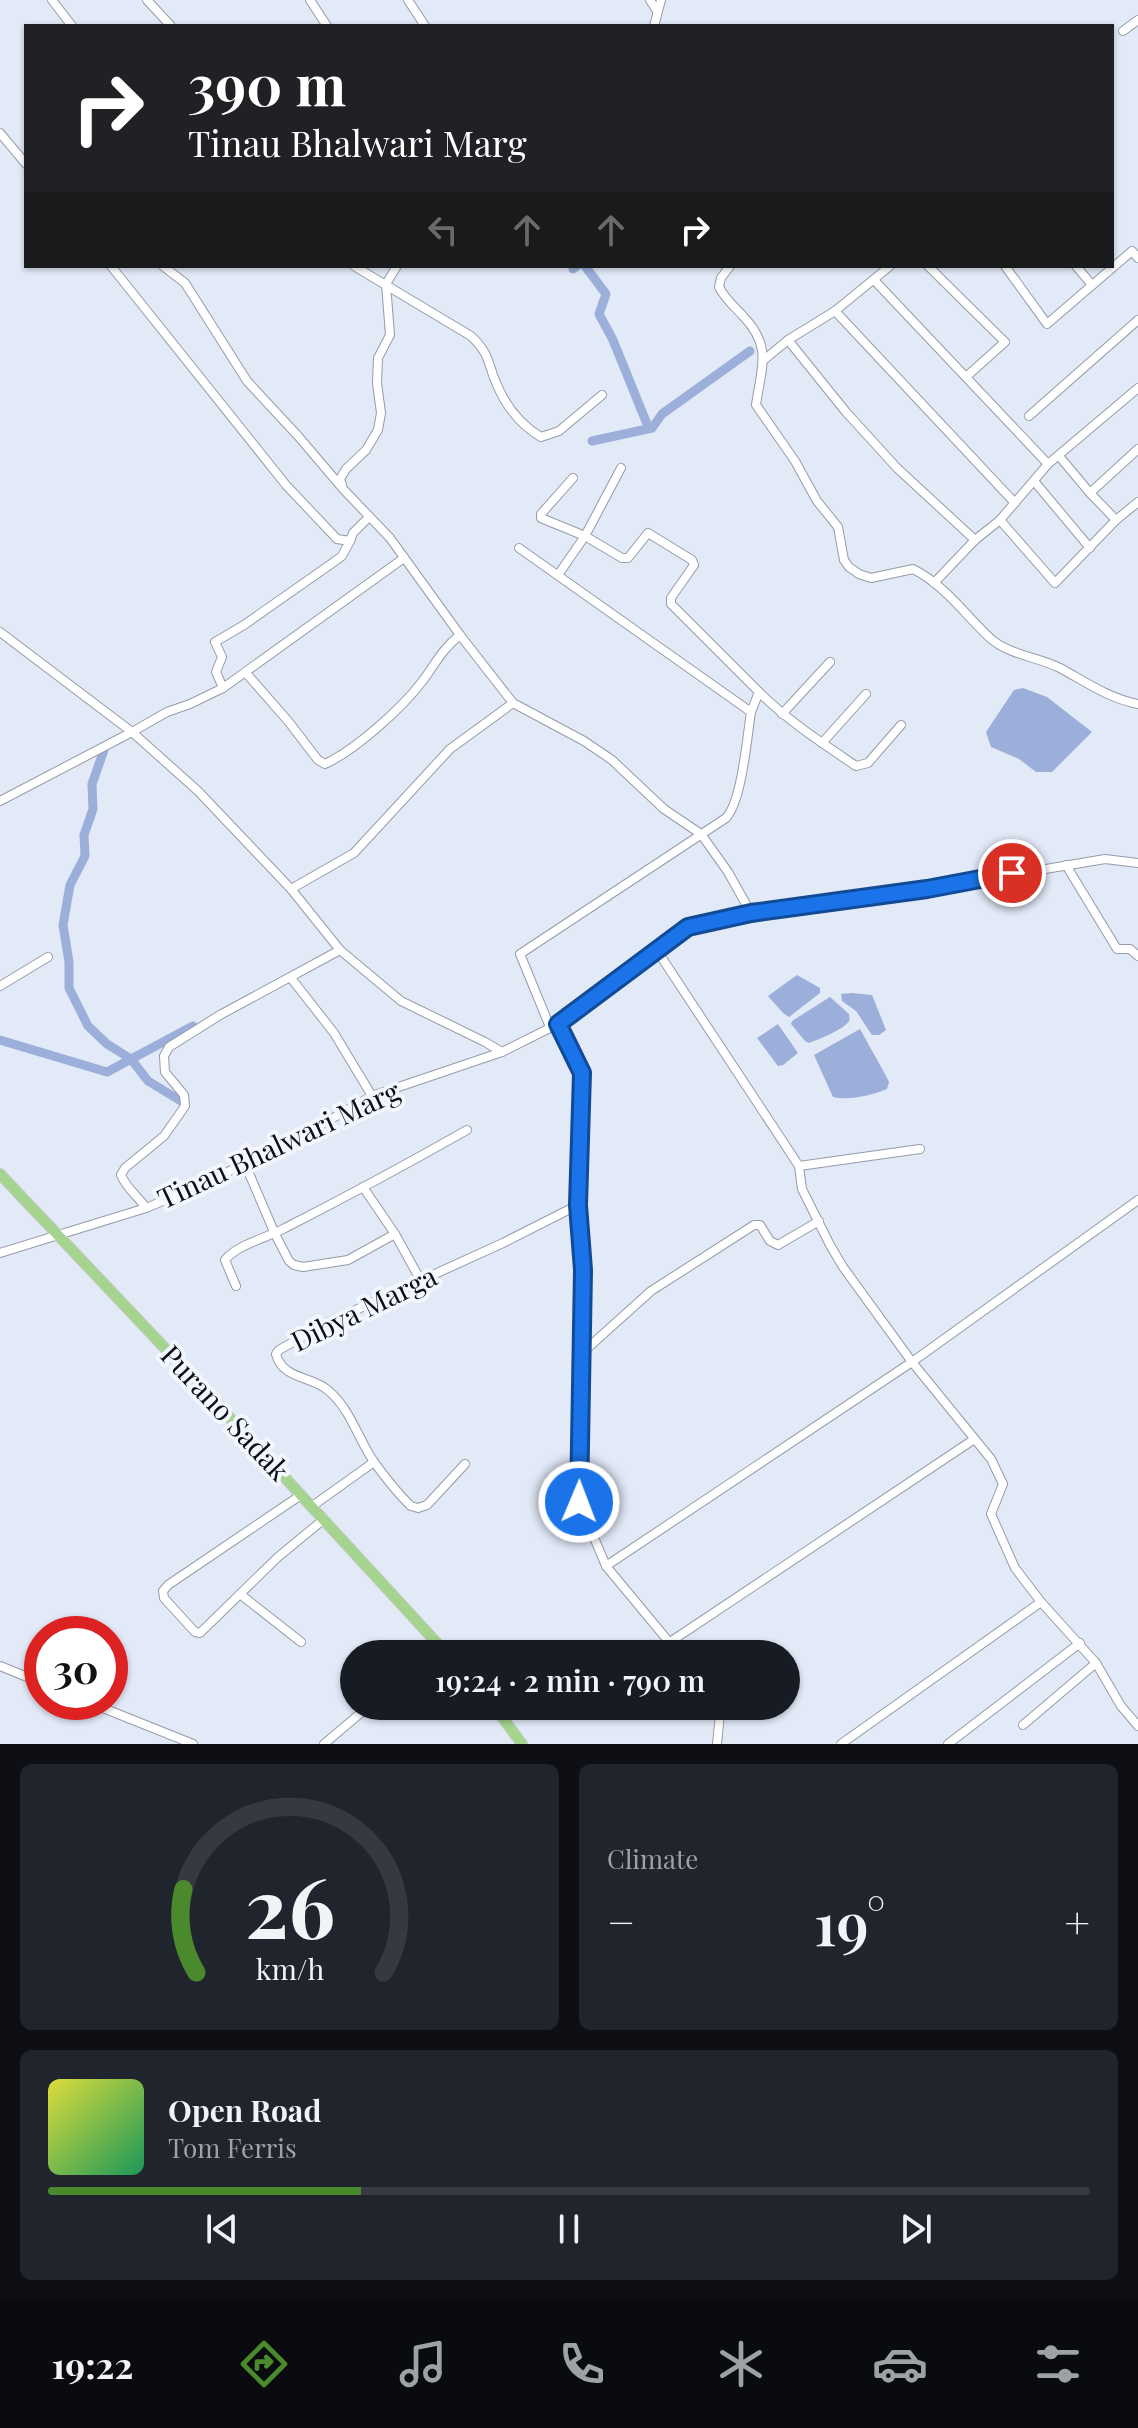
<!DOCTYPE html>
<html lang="en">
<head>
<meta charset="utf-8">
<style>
  :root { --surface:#171b24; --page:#20242c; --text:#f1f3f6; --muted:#9ea1a6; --line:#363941; --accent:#4a8a2c }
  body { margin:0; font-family:"Playfair Display",serif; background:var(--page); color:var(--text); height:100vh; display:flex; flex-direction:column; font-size:30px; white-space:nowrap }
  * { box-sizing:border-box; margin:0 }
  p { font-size:26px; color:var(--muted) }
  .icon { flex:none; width:44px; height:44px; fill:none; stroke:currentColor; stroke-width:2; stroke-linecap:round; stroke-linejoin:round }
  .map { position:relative; height:1744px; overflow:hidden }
  .details { display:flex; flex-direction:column; gap:20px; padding:20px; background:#0d0f14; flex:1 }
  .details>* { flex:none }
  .guide { position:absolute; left:24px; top:24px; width:1090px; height:244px; border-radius:0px; box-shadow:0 2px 6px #0004; background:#202124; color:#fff; overflow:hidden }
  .speed { position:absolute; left:24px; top:1616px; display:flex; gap:16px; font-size:40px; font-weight:700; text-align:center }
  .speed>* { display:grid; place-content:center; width:104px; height:104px; border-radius:50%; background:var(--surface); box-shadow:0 2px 6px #0004; line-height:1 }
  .speed .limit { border:12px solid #d22; background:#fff; color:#111 }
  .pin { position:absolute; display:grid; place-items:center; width:68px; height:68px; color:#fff; margin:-34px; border:4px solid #fff; border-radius:50%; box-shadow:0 2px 8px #0007 }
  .me { position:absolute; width:88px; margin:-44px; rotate:1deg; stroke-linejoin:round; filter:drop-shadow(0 0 6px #0008) }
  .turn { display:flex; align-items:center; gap:28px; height:168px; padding:0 32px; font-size:36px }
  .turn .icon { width:104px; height:104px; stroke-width:2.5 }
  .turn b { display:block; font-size:56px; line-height:68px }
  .lanes { display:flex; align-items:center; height:76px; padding:0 32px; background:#0003; justify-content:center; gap:40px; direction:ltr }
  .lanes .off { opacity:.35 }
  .big { font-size:60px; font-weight:600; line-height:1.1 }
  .details .widget { flex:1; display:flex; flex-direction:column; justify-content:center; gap:12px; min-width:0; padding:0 28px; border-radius:12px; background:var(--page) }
  .details .dial { align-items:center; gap:0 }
  .dial svg { height:208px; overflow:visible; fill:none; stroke:var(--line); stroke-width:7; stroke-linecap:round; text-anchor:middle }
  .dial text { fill:var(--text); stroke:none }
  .song { display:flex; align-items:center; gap:24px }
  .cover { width:96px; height:96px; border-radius:12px; background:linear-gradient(135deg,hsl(60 70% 55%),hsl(150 70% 35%)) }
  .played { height:8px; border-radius:4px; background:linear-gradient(90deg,var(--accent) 30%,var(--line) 30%) }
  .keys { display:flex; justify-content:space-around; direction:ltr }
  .heat { display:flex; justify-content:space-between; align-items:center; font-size:44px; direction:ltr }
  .details .tiles { flex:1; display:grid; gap:20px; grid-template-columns:1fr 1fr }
  .widget:last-child { grid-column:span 2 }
  .trip { position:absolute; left:340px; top:1640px; width:460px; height:80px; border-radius:40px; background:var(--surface); box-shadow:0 2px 6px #0004; font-weight:600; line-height:80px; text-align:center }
  .menu { display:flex; height:128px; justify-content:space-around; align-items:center; background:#090b0e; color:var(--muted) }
  .menu .icon { width:56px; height:56px }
  .menu .current { color:var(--accent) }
  .menu b { font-size:36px; color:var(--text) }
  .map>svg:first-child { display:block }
  .water { fill:#9bafda }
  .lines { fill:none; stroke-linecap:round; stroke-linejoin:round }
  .canal { stroke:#9bafda; stroke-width:9 }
  .minor-casing { stroke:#959ba9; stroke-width:10 }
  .major-casing { stroke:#cacacb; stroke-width:12 }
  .minor { stroke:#fff; stroke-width:8 }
  .major { stroke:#a4d48d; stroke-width:10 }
  .route-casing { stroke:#114b97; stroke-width:20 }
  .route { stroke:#1a73e8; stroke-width:14 }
  .labels { text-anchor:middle; stroke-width:8; stroke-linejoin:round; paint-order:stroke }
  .street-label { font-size:28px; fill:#0d0f14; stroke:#f2f6ff }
</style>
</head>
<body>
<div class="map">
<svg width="1138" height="1744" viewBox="0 0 1138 1744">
  <rect width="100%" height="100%" fill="#e2e9f7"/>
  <!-- water -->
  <g class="water">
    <polygon points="1023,688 1047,697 1092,732 1052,772 1036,772 1019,759 991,747 986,732 1014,690"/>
    <polygon points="797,975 820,988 820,993 789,1017 783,1013 768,996"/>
    <polygon points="852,993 872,995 886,1030 879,1035 872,1035 856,1011 842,1001 841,994"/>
    <path d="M830 997 849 1014C849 1016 850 1019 849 1021 845 1029 817 1040 809 1043L805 1041 791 1024 792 1021Z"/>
    <polygon points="778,1024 798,1053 783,1065 778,1066 757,1038"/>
    <path d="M860 1029 886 1076 889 1082 887 1089C872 1095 849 1101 833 1097L814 1055Z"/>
  </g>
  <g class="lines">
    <!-- canal -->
    <g class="canal">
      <polyline points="573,266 573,269 577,266"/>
      <polyline points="585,266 606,294 599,314 613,340 647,424 652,428"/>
      <polyline points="592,441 652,428 662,414 750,351"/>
      <polyline points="104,750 92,784 93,809 84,835 85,856 70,885 63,925 69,962 69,988 88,1026 107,1044 131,1059 148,1081 181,1101"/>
      <polyline points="0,1040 107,1072 193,1026"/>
    </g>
    <!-- minor casing -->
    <g class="minor-casing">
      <g id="minor">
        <polyline points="52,0 72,26"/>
        <polyline points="147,0 171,26"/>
        <polyline points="310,0 327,26"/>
        <polyline points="408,0 425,26"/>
        <polyline points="650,0 657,11"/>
        <polyline points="654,26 661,0"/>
        <polyline points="1123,31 1138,20"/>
        <polyline points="0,133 26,164"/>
        <polyline points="111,266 286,485 337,539 350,541 353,533 369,517"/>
        <polyline points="163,266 185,283 247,381 298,436 344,490 390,538 460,635 513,703 584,741 612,760 664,809 701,834 728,872 751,913"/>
        <path d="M354 266 471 336C491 355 487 363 497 385 506 406 521 425 541 437L559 431 602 395"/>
        <path d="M730 266 721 278 719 287C725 299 734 306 743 316 773 347 761 368 756 405L795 461 817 501 838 527 844 560 849 567 859 574 871 578 913 569C945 585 966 616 991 639 1010 655 1038 657 1060 668 1086 682 1108 698 1138 704"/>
        <polyline points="928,266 1005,342 967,376"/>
        <polyline points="1005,266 1047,324 1132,251 1138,258"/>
        <polyline points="1076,266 1092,285"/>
        <polyline points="874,280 1048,464"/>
        <polyline points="835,311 1015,503"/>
        <polyline points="788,340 846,412 897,468 975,540"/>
        <polyline points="765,359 788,340 835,311 890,266"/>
        <polyline points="1029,416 1138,320"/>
        <polyline points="1059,456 1090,493 1116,520"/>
        <polyline points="573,478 541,514 541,518 585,536 622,558 628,558 648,533 692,560 694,565 671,598 671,604 759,692"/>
        <polyline points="1034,481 1090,548"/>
        <polyline points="342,485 340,479 346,469 366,450 378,430 381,413 377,383 378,358 390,335 386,284 397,266"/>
        <polyline points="1090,493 1138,449"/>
        <polyline points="1000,520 1055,583 1116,520 1138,502"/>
        <path d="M519 548 751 712C747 737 742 801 726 818L520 954 550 1027"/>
        <polyline points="558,575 585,536 621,468"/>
        <polyline points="934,583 975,540 1000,520 1048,464 1138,388"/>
        <polyline points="0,632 132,732 198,791 291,889 340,950 401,1001 485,1042 502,1052"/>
        <path d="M246 673 288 721 318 760 325 764C355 750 400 710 421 683 435 665 441 650 460 635"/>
        <polyline points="223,688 216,672 222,657 215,642 244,625 331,564 342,556 350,541"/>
        <path d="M751 712 759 692C788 721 822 743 856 766L868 763 901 725"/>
        <polyline points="782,714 830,662"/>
        <polyline points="822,743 866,694"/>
        <polyline points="0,801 132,732 167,712 190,704 223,688 404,558"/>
        <polyline points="1066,865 1117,949 1130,949 1138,956"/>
        <polyline points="291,889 354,853 450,749 513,703"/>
        <polyline points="656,949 799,1166 802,1189 830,1245 843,1267 912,1362 991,1459 1003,1484 991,1514 1015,1568 1041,1602 1096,1663 1121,1706 1138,1726"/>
        <polyline points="291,978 334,1033 372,1096"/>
        <polyline points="0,986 48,957"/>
        <polyline points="558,1024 582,1073 578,1205 583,1270 579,1502 606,1566 679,1654"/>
        <polyline points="245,1164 275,1234 289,1261 294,1265 303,1267 348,1260 395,1234"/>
        <polyline points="799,1166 920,1149"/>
        <polyline points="363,1187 395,1234 421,1281"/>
        <path d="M146 1208C138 1196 126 1188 121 1175L125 1168 164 1136 185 1106 184 1095 165 1072 164 1056 169 1047 220 1015 340 950"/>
        <polyline points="0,1253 146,1208 194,1188 292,1141 372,1096 502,1052 558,1024 688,927 751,913 927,889 1105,859 1138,863"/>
        <path d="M236 1286 225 1260C238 1244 267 1238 285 1228 346 1197 407 1164 467 1130"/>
        <polyline points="581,1354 651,1291 754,1225 760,1225 770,1241 778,1245 819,1221"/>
        <path d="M465 1464 427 1505 418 1508 411 1506C398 1494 385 1477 374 1462 358 1439 349 1405 325 1388 308 1376 282 1378 276 1354L279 1350 325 1324 503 1243 578 1205"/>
        <polyline points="301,1495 168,1585 163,1591 164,1598 195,1632 200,1633 278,1557 323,1520"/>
        <polyline points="311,1507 374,1462"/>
        <polyline points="606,1566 912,1362 1138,1200"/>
        <polyline points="240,1594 301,1642"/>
        <polyline points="670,1642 973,1440"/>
        <polyline points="0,1666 42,1683"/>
        <polyline points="88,1702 193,1744"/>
        <polyline points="714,1706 720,1714 717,1744"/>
        <polyline points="1023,1725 1096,1663"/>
        <polyline points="324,1744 369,1706"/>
        <polyline points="841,1744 1041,1602"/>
        <polyline points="948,1744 1080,1643"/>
      </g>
    </g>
    <!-- major casing -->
    <g class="major-casing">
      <g id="major">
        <polyline points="0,1174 197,1382 447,1654"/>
        <polyline points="494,1706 522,1744"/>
      </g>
    </g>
    <!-- minor -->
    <use href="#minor" class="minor"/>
    <!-- major -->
    <use href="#major" class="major"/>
  </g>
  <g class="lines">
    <!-- route casing -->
    <g class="route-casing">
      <polyline id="route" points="579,1502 583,1270 578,1205 582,1073 558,1024 688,927 751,913 927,889 1012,873"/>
    </g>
    <!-- route -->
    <use href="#route" class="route"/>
  </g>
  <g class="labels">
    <!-- street labels -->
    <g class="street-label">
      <text transform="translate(279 1145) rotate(-25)" y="10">Tinau Bhalwari Marg</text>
      <text transform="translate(364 1309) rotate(-26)" y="10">Dibya Marga</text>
      <text transform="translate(225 1413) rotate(47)" y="10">Purano Sadak</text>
    </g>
  </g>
</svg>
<div class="speed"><div class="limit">30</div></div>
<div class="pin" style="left:1012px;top:873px;background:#d93025"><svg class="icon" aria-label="arrive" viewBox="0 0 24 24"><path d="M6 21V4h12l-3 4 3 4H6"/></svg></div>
<svg class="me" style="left:579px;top:1502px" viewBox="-20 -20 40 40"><circle r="17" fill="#1a73e8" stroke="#fff" stroke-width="3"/><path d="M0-11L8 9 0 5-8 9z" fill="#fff"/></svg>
<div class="trip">19:24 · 2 min · 790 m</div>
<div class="guide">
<div class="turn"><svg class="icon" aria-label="right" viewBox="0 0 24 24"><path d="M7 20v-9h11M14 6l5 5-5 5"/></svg><div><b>390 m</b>Tinau Bhalwari Marg</div></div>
<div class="lanes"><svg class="icon off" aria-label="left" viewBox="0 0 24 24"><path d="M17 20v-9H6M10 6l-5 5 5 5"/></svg><svg class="icon off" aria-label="ahead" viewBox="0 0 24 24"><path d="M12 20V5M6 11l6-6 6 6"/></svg><svg class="icon off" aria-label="ahead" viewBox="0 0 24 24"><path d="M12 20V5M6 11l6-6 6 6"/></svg><svg class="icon" aria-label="right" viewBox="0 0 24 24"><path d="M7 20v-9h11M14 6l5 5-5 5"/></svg></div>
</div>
</div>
<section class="details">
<div class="tiles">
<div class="widget dial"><svg viewBox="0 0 100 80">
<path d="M14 69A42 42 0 1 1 86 69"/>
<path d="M14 69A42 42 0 0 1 9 37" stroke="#4a8a2c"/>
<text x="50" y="56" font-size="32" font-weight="700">26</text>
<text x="50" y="72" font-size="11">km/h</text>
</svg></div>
<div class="widget"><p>Climate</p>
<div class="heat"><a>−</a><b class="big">19°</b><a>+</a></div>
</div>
<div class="widget">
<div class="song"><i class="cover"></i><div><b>Open Road</b><p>Tom Ferris</p></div></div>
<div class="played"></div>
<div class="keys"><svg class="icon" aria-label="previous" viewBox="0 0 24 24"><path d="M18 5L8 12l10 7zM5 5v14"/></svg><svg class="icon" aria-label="pause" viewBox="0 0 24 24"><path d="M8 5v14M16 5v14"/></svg><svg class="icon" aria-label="next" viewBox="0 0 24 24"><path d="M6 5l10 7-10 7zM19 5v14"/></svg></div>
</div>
</div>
</section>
<nav class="menu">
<b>19:22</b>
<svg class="icon current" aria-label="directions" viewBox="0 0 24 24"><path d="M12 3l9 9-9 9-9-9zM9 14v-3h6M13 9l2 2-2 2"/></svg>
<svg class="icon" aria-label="music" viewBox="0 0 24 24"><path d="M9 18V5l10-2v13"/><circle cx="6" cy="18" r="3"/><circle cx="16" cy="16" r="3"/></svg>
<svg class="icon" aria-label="phone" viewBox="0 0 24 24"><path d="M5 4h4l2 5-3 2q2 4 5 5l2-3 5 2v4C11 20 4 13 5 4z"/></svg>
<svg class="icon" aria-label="climate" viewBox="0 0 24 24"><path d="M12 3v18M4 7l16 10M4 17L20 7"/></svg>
<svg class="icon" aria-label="car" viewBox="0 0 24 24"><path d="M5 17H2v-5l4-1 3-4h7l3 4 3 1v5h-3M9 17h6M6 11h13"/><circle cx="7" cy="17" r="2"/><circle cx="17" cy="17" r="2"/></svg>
<svg class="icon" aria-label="filters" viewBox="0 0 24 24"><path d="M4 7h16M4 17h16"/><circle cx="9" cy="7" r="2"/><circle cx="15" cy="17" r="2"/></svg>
</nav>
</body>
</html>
